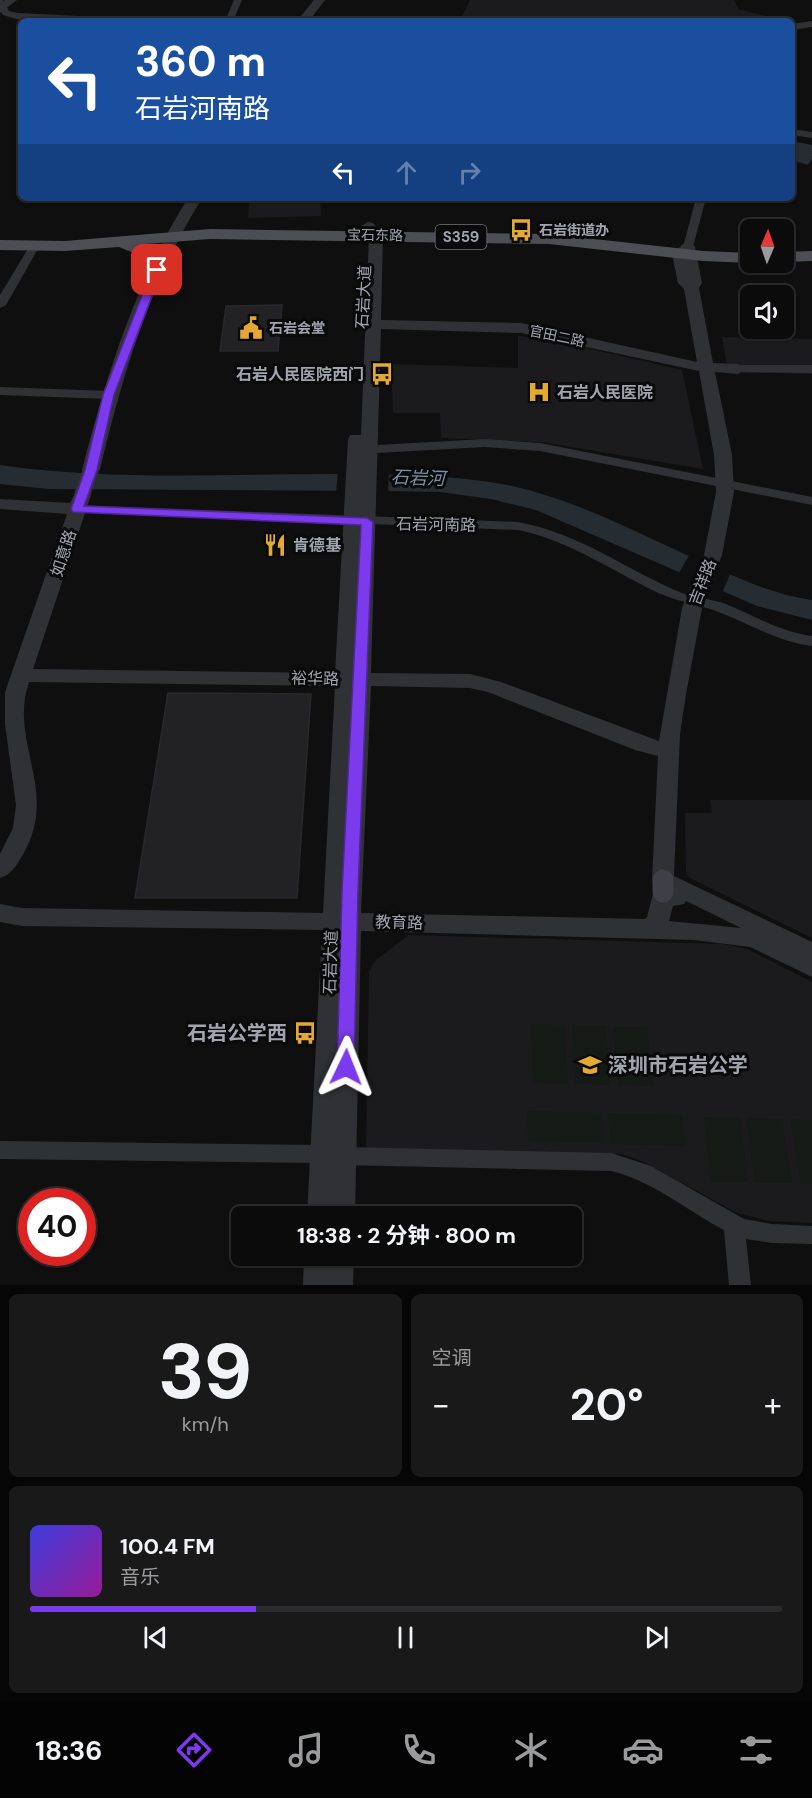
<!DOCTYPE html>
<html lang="zh">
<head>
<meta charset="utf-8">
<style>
  :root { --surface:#0b0b0c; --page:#19191a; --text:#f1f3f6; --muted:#9a9b9d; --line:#2b2b2d; --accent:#7c3aed }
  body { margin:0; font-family:"DM Sans","Noto Sans SC",sans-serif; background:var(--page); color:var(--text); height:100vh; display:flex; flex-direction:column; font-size:22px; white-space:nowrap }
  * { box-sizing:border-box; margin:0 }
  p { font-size:20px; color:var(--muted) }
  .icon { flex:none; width:33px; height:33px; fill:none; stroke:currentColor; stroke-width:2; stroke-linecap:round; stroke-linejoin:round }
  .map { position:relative; height:1285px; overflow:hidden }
  .drawer { display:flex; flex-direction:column; gap:9px; padding:9px; background:#060607; flex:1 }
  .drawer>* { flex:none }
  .guide { position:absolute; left:18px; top:18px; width:777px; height:183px; border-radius:9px; box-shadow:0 2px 4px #0004,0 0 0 2px var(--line); background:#1a4fa0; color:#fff; overflow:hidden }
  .needle { width:39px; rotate:2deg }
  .tools { position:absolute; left:740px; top:219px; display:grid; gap:12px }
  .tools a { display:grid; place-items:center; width:54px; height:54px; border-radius:9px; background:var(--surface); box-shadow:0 2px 4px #0004,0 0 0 2px var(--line); font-size:30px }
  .speed { position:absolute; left:18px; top:1188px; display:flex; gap:12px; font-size:30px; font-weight:700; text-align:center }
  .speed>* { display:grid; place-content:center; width:78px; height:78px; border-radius:50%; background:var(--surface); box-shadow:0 2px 4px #0004,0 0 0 2px var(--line); line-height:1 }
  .speed .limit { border:9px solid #d22; background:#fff; color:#111 }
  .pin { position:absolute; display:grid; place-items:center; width:51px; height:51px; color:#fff; margin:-26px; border-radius:12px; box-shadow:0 3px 9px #0006 }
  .me { position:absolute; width:66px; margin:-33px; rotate:2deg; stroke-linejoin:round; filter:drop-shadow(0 0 4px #0008) }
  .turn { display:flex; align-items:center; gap:21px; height:126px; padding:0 18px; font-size:27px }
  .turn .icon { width:78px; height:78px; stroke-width:2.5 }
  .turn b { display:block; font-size:42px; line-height:51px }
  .lanes { display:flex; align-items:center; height:57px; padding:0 18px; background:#0003; justify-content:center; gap:30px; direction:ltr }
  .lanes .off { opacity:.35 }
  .big { font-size:45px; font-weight:700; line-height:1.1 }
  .drawer .card { flex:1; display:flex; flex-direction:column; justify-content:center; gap:9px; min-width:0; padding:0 21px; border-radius:9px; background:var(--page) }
  .drawer .dial { align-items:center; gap:0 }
  .dial b { font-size:78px; line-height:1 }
  .song { display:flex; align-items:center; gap:18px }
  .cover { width:72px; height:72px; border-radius:9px; background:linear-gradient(135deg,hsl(240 70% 55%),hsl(300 70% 35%)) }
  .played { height:6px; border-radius:3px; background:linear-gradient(90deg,var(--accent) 30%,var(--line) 30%) }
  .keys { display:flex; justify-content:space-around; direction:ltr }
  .heat { display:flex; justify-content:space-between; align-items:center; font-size:33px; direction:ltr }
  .drawer .tiles { flex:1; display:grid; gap:9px; grid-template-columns:1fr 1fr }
  .card:last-child { grid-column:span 2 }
  .trip { position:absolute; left:231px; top:1206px; width:351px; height:60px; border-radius:9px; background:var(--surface); box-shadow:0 2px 4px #0004,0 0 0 2px var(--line); font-weight:700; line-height:60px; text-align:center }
  .menu { display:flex; height:96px; justify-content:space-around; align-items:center; background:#040405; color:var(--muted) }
  .menu .icon { width:42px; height:42px }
  .menu .active { color:var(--accent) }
  .menu b { font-size:27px; color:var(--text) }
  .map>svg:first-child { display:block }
  .built { fill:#1b1b1d }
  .green { fill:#161a16 }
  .water { fill:#262d32 }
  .pier { fill:#0f0f10 }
  .building { fill:#222224; stroke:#29292c; stroke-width:1.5 }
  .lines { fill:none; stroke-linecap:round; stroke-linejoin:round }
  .minor { fill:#303135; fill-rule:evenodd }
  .tertiary { fill:#303135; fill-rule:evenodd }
  .secondary { stroke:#3e4045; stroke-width:21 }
  .primary { fill:#4c4e54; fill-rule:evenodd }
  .tertiary-bridge { stroke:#303135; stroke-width:16 }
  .route { fill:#7c3aed; stroke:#51269a; stroke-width:1.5 }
  .labels { text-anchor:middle; stroke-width:6; stroke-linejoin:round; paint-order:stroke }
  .far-poi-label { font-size:14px; font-weight:bold; fill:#a1a5b0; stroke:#0a0a0b; text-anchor:start }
  .far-street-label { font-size:14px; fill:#a1a5b0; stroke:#0a0a0b }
  .shield { fill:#0a0a0b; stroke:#74767e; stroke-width:1.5 }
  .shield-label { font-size:15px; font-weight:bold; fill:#a1a5b0 }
  .street-label { font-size:16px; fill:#a1a5b0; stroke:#0a0a0b }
  .poi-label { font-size:16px; font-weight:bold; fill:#a1a5b0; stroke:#0a0a0b; text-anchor:start }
  .water-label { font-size:18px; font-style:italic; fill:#7993aa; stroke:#0a0a0b }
  .near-poi-label { font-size:20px; font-weight:bold; fill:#a1a5b0; stroke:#0a0a0b; text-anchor:end }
</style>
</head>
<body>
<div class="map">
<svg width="812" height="1285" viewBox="0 0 812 1285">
  <rect width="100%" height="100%" fill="#0f0f10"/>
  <!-- built -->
  <g class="built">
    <polygon points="470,0 734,0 738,9 773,18 774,21 460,21"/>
    <polygon points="257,198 320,198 321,216 248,218 249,200"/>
    <polygon points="518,336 547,339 682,370 703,469 542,442 441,438 440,413 393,413 391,364 518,368"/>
    <polygon points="722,337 812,339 812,374 728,372"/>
    <polygon points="710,800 812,800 812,938 690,878 686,873 685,813 712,813"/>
    <polygon points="409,935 723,944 747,949 812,982 812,1223 768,1221 735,1212 644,1162 622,1154 366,1149 369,971 377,959"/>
  </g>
  <!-- green -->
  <g class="green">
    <polygon points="531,1024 565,1025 568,1084 533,1083"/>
    <polygon points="572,1025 606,1026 610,1085 575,1084"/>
    <polygon points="613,1027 647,1027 653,1086 618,1085"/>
    <polygon points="527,1111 601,1113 603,1143 528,1141"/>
    <polygon points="608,1113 682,1115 686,1146 610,1144"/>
    <polygon points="704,1117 740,1118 748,1182 711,1182"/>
    <polygon points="746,1118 782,1119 792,1183 755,1183"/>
    <polygon points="790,1119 812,1120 812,1184 801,1184"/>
  </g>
  <!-- water -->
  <g class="water">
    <polygon points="792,141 812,145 812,159 808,165 792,160"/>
    <path d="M0 465C110 481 224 474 335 474 394 475 453 474 512 486 580 501 645 537 709 565 742 580 776 595 812 600V620L757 606 536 510 491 499 440 492 384 491 49 489 0 484Z"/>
  </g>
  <!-- pier -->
  <g class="pier">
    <polygon points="338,471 389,472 388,494 336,493"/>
    <polygon points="690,554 731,572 721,595 677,576"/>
  </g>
  <!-- building -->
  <g class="building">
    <polygon points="282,305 278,351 220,351 226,306"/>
    <polygon points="168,693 311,694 297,898 135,898"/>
  </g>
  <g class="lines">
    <!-- minor -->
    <g class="minor">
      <polygon points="0,0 3,0 9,11 17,13 119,18 123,21 16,19 3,15 0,10"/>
      <polygon points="234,0 242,0 233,21 225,21"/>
      <polygon points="792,129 812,132 812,138 792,135"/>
      <polygon points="696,198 706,198 693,247 688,250 683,247"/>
      <polygon points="34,244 39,247 6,305 0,308 0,295 29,247"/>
      <polygon points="738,365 812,365 812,373 734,372 734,366"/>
      <polygon points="0,387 109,391 115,395 109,399 0,395"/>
      <polygon points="485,439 540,443 812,497 812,505 540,451 485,447 359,454 352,450 359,446"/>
      <path d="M77 505 518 522C582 534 624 569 682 593 696 598 712 599 726 604 755 616 781 632 812 636V646C775 641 747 622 713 610 692 603 672 600 652 590 608 568 567 540 518 530L72 512 70 509Z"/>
      <polygon points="0,1141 322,1145 329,1148 332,1154 329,1160 322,1163 0,1159"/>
      <path d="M343 1147 611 1153 651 1166 744 1219 772 1224 812 1226V1244L772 1243 746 1239 751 1285H729L724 1230C686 1210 653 1181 611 1171L343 1165 336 1162 333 1156 336 1150Z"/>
    </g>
    <!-- tertiary -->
    <g class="tertiary">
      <polygon points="5,0 17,0 0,13 0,4"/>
      <polygon points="314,0 325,0 309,21 297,21"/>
      <polygon points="812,21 812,27 792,30 792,24"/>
      <path d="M188 198H202C151 281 122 376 100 470L91 475 85 474 82 470C106 376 136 281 188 198Z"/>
      <path d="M368 222 373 223 383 235 381 320 521 323 697 362 684 289 678 283 672 254 683 244H693L695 247 702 283 699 288 713 363 738 364 746 369 738 374 715 372 732 455 734 492 722 555 702 608 686 694 680 734 674 876 812 942V977L750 947 694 940 361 931 355 1216H307L322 930 22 926 0 922V904L22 908 323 913 335 686 29 682C8 742 61 792 22 856 16 866 11 875 0 878V854L13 828 16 805 5 724V692L67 514 0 509V499L70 503 76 491 82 490 91 495 33 669 335 673 348 439 350 435H361L369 236 361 226ZM381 329 521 333 699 371 714 455 716 492 704 555 682 608 659 741 501 682 470 674 371 673ZM371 686 470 688 488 692 635 750 658 756 652 880 655 886 647 917 645 919 361 913ZM686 901 741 928 669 921 673 906 684 904Z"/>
      <polygon points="304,1256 354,1256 353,1285 303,1285"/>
    </g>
    <!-- secondary -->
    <polyline class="secondary" points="663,892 663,880"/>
    <!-- primary -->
    <g class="primary">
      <polygon points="210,229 549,234 703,251 750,253 750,262 753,262 750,263 703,261 549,244 210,239 147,244 158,251 166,264 163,274 151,274 146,258 119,247 65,251 0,250 0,240 65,241"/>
      <polygon points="812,251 812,261 783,262 783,252"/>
    </g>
    <!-- tertiary-bridge -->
    <polyline class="tertiary-bridge" points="82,495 91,470"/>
  </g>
  <!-- route -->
  <polygon class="route" points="157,267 162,270 114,395 97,470 84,506 367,518 373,522 358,891 354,1067 352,1072 346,1074 339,1072 337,1067 342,891 361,525 73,512 71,509 85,470 103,395 152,270"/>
  <!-- icons -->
  <defs>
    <g id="bus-bare" transform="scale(1.8)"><path d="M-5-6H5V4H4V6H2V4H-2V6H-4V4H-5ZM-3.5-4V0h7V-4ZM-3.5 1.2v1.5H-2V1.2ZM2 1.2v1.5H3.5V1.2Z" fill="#e4a933" stroke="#0a0a0b" stroke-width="2.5" paint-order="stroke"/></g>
    <g id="civic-bare" transform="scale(1.8)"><path d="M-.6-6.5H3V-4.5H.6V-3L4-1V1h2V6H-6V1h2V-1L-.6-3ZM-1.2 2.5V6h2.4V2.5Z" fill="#e4a933" stroke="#0a0a0b" stroke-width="2.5" paint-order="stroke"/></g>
    <g id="hospital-bare" transform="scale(1.8)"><path d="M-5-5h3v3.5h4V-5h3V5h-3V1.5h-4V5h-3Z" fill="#e4a933" stroke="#0a0a0b" stroke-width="2.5" paint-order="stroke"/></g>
    <g id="restaurant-bare" transform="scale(1.8)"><path d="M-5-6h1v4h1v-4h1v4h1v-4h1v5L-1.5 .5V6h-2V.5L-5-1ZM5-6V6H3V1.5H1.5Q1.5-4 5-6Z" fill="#e4a933" stroke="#0a0a0b" stroke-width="2.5" paint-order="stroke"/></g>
    <g id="school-bare" transform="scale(1.8)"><path d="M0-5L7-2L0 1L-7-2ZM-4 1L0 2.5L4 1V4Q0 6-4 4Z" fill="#e4a933" stroke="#0a0a0b" stroke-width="2.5" paint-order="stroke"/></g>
  </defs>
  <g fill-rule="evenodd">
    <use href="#bus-bare" x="521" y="230"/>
    <use href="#civic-bare" x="251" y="328"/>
    <use href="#bus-bare" x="382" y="374"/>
    <use href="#hospital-bare" x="539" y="392"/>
    <use href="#restaurant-bare" x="275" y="545"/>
    <use href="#bus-bare" x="305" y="1033"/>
    <use href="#school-bare" x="590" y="1065"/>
  </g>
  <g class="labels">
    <!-- far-poi labels -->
    <g class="far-poi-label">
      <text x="539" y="235">石岩街道办</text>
      <text x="269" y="333">石岩会堂</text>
    </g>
    <!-- far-street labels -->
    <g class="far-street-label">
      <text transform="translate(375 235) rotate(1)" y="5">宝石东路</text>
      <text transform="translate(557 336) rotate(12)" y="5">官田二路</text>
    </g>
    <!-- shield labels -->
    <rect class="shield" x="435.5" y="225" width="51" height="24" rx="4.5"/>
    <g class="shield-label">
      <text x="461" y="242">S359</text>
    </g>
    <!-- street labels -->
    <g class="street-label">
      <text transform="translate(363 297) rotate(-87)" y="6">石岩大道</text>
      <text transform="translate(436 524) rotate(1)" y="6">石岩河南路</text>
      <text transform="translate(63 553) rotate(-72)" y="6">如意路</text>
      <text transform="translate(702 582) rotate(-69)" y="6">吉祥路</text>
      <text transform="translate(315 678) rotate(1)" y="6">裕华路</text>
      <text transform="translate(399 922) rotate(1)" y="6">教育路</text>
      <text transform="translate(330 962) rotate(-88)" y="6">石岩大道</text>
    </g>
    <!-- poi labels -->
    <g class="poi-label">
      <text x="364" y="380" text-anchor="end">石岩人民医院西门</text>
      <text x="557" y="398">石岩人民医院</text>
      <text x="293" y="551">肯德基</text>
    </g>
    <!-- water labels -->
    <g class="water-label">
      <text transform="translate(418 478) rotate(2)" y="6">石岩河</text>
    </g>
    <!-- near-poi labels -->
    <g class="near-poi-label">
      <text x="287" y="1040">石岩公学西</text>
      <text x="608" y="1072" text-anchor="start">深圳市石岩公学</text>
    </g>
  </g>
</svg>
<div class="tools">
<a><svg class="needle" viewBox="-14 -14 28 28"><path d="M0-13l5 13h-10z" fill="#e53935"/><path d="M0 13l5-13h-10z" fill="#9a9b9d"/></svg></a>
<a><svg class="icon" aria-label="sound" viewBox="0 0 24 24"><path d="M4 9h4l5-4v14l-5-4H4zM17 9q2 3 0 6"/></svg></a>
</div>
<div class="speed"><div class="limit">40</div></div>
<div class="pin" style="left:157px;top:270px;background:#d93025"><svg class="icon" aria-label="arrive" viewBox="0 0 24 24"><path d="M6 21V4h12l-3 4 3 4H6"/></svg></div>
<svg class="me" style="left:346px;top:1067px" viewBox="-20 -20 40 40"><path d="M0-17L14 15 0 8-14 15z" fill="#7c3aed" stroke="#fff" stroke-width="4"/></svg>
<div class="trip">18:38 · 2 分钟 · 800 m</div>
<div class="guide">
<div class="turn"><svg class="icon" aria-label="left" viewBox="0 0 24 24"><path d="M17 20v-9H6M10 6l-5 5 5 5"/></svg><div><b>360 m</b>石岩河南路</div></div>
<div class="lanes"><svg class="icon" aria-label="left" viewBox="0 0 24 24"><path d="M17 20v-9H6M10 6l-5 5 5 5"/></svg><svg class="icon off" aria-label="ahead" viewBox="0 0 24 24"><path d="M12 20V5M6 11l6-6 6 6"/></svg><svg class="icon off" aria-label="right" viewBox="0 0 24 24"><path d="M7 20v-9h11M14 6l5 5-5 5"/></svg></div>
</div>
</div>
<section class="drawer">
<div class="tiles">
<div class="card dial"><b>39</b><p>km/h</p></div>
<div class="card"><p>空调</p>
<div class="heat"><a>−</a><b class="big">20°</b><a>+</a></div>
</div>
<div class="card">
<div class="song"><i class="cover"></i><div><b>100.4 FM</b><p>音乐</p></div></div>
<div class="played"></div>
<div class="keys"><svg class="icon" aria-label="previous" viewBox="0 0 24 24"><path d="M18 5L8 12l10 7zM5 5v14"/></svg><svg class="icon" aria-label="pause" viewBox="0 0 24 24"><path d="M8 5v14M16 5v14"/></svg><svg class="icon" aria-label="next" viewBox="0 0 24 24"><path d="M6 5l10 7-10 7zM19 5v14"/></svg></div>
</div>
</div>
</section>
<nav class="menu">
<b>18:36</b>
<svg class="icon active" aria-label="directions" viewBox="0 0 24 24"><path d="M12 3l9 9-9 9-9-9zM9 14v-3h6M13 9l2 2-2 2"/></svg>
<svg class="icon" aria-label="music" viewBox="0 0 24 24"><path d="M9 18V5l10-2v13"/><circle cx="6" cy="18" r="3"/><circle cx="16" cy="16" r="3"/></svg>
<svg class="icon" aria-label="phone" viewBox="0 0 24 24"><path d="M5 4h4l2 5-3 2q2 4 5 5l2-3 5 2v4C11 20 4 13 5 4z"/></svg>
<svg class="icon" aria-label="climate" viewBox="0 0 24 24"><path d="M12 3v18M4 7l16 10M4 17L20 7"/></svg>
<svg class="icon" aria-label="car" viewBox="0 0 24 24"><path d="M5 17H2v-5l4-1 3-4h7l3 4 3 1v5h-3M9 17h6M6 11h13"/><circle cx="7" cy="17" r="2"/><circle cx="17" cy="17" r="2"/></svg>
<svg class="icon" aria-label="filters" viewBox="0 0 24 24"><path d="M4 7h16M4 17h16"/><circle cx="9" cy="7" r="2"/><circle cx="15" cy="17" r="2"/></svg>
</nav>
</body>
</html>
